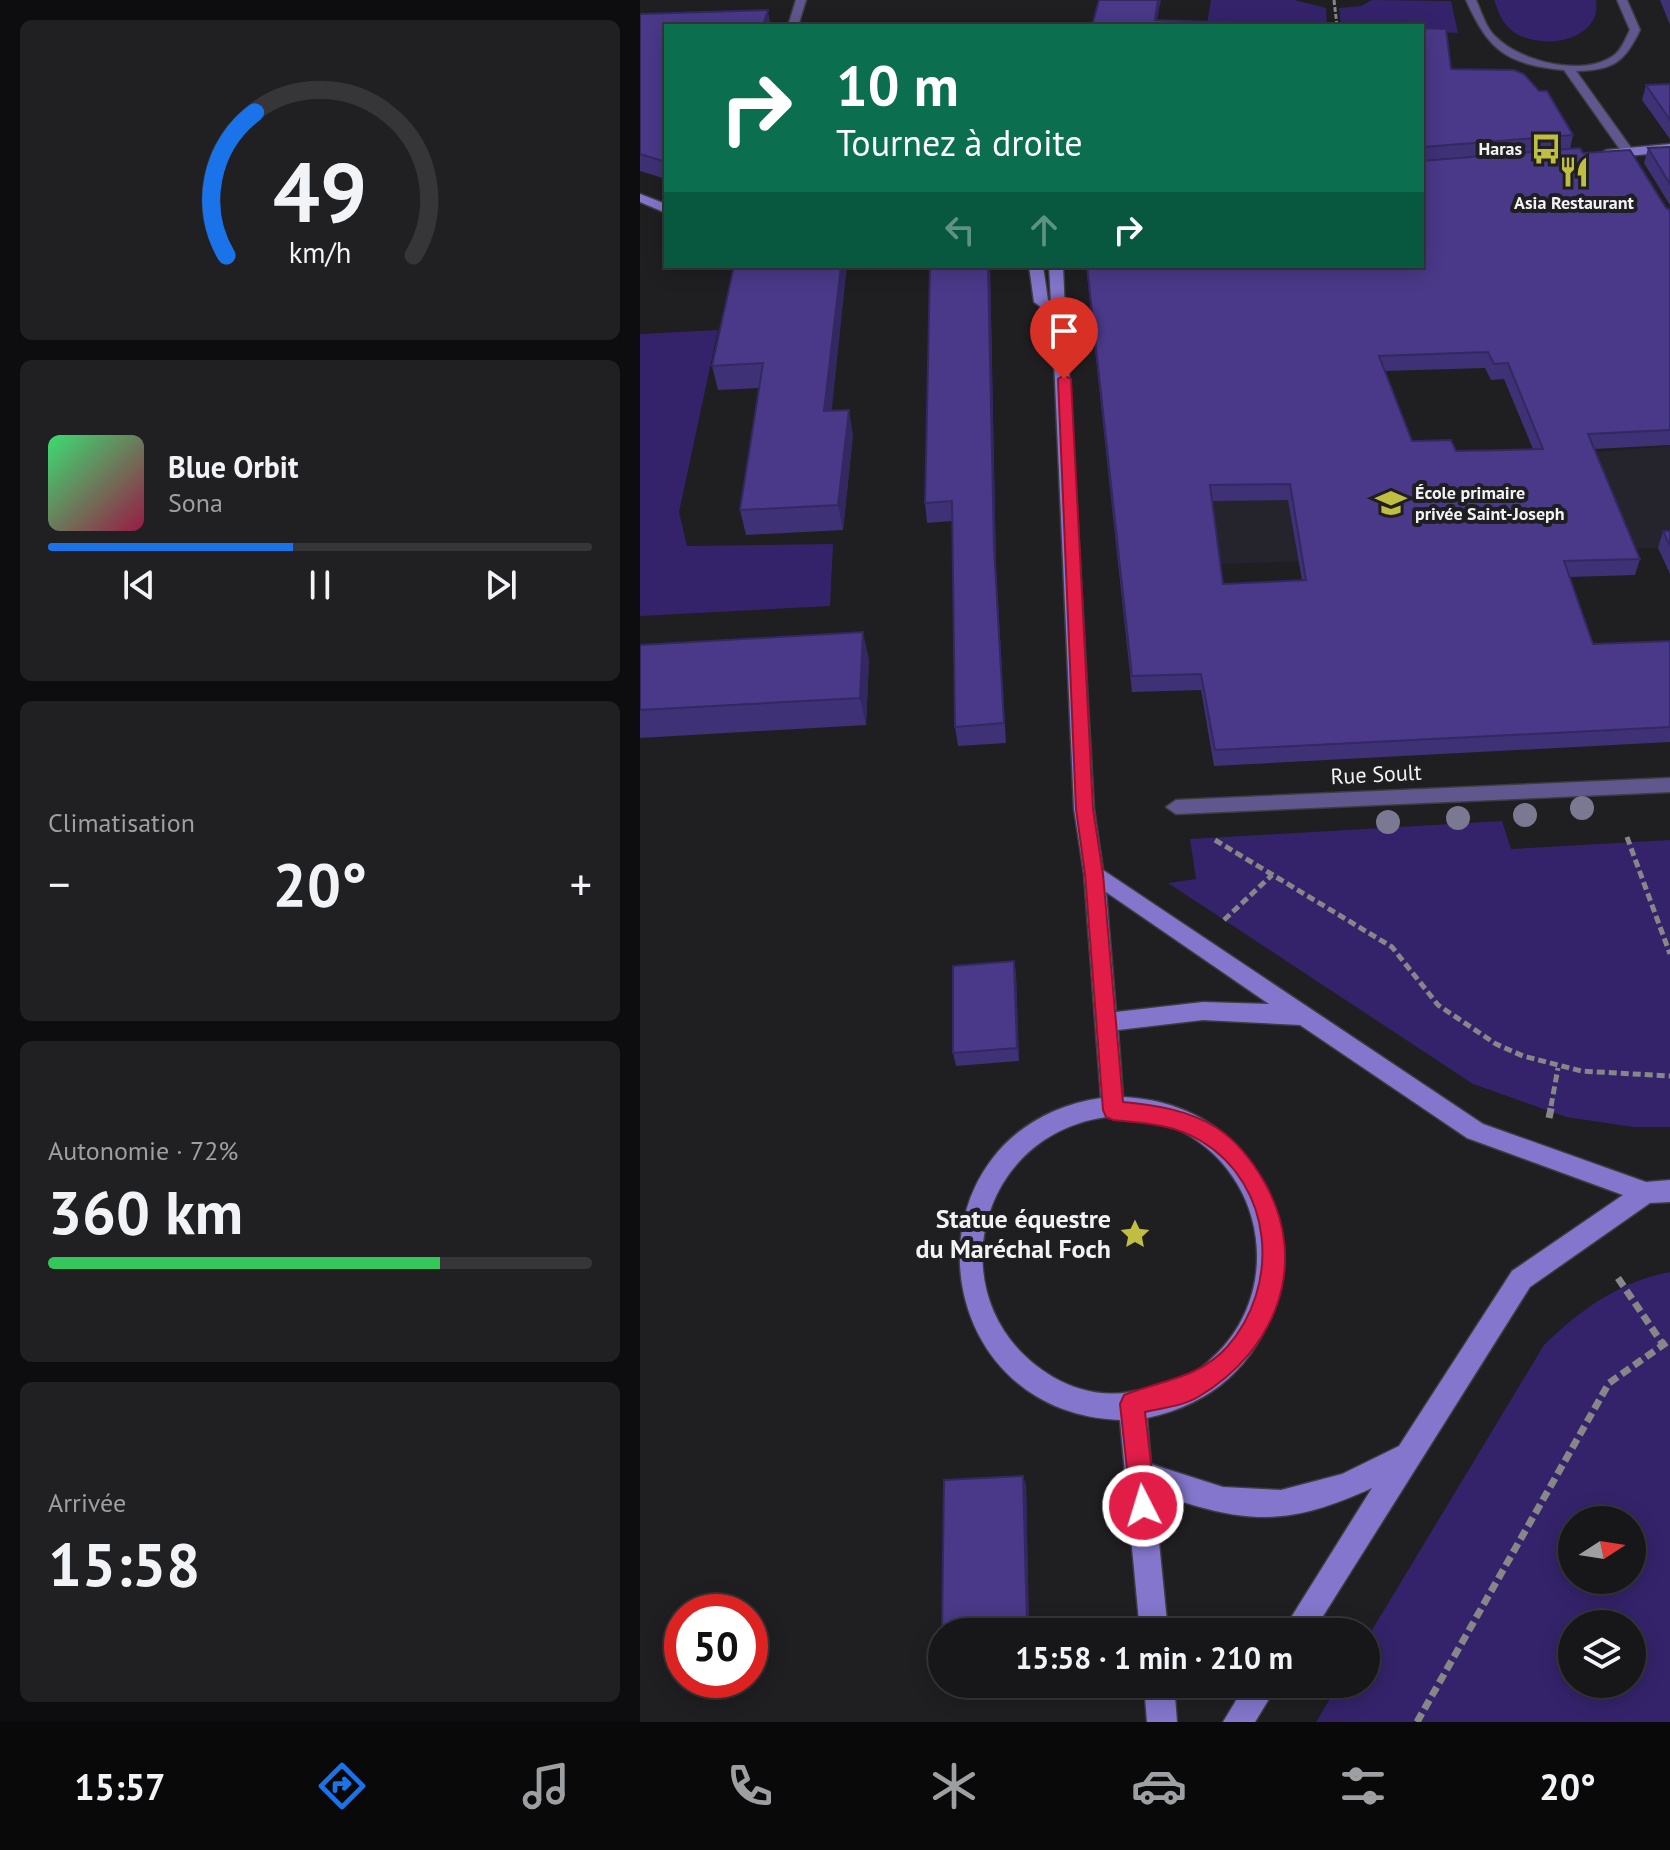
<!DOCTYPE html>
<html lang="fr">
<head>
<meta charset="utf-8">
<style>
  :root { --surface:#171619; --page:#201f22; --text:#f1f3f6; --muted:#9e9fa2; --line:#363538; --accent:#1a73e8 }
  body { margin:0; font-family:"PT Sans",sans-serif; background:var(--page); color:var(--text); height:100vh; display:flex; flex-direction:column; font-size:30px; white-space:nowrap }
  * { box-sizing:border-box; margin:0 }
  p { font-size:26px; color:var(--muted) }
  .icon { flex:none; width:44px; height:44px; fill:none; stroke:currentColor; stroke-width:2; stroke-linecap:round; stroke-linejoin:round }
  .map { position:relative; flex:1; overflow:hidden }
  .sheet { display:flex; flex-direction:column; gap:20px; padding:20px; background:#0d0c0e; width:640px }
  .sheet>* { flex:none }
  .hud { position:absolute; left:24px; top:24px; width:760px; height:244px; border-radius:0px; box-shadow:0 4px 20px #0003,0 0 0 2px var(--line); background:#0b6e4f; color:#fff; overflow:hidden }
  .needle { width:52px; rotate:78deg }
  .fabs { position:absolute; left:918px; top:1506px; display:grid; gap:16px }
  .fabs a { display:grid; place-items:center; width:88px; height:88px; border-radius:50%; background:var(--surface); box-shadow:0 4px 20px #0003,0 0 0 2px var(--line); font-size:40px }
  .speed { position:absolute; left:24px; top:1594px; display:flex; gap:16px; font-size:40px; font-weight:700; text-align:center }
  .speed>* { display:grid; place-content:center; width:104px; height:104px; border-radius:50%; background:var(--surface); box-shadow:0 4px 20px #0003,0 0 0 2px var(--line); line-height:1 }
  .speed .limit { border:12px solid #d22; background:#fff; color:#111 }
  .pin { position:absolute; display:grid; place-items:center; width:68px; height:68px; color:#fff; margin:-82px -34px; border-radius:50% 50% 50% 0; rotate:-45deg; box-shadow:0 0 8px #0007 }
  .pin .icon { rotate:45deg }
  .me { position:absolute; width:88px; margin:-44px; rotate:355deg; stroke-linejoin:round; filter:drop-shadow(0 0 6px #0008) }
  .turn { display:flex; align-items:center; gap:28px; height:168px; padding:0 40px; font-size:36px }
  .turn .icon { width:104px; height:104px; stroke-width:2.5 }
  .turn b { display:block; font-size:56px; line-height:68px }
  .lanes { display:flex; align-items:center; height:76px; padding:0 40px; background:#0003; justify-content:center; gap:40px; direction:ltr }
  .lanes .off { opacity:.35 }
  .big { font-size:60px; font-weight:700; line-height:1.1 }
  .sheet .tile { flex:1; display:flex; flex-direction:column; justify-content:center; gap:12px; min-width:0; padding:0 28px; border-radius:12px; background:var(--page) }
  .sheet .dial { align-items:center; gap:0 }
  .dial svg { height:208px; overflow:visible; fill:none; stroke:var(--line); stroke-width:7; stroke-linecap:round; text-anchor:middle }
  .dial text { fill:var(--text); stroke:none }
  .song { display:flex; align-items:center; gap:24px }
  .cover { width:96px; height:96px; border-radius:12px; background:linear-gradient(135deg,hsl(140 70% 55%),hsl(340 70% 35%)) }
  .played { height:8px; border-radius:4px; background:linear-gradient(90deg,var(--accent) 45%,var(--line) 45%) }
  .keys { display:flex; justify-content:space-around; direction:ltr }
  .heat { display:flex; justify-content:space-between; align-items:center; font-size:44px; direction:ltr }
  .charge { height:12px; border-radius:6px; background:linear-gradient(90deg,#34c759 72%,var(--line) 0) }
  .trip { position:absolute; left:288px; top:1618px; width:452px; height:80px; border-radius:40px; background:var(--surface); box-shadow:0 4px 20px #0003,0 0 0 2px var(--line); font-weight:700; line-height:80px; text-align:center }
  .menu { display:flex; height:128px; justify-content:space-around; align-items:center; background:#09090a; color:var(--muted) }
  .menu .icon { width:56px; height:56px }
  .menu .on { color:var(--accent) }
  .menu b { font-size:36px; color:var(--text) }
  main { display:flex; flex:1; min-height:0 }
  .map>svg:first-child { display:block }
  .built { fill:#25242d }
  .green { fill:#34236a; fill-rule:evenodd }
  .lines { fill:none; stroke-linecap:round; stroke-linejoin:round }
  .lane-casing { stroke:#3d3c3f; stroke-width:3 }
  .street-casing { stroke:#3d3c3f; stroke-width:3 }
  .secondary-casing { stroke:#3d3c3f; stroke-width:3 }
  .path-far2 { stroke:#878689; stroke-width:3; stroke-dasharray:5 2; stroke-linecap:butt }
  .path-far1 { stroke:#878689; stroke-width:5; stroke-dasharray:8 4; stroke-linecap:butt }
  .path { stroke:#878689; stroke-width:7; stroke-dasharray:10 5; stroke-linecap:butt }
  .lane { fill:#5f578d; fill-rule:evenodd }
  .street { fill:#5f578d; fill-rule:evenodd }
  .secondary { fill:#8376cc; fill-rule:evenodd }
  .tree { fill:#7b7892 }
  .wall { fill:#3f3175; fill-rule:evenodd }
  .shaded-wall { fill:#33285f }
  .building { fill:#493988; stroke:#33285f; stroke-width:2; fill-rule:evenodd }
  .route { fill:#e11d48; stroke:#92132f; stroke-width:2 }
  .labels { text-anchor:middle; stroke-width:8; stroke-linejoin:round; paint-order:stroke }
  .far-poi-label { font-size:18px; font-weight:bold; fill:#f2f1f4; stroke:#1f1e21; text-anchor:end }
  .street-label { font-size:22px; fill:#f2f1f4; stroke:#1f1e21 }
  .near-poi-label { font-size:26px; font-weight:bold; fill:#f2f1f4; stroke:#1f1e21; text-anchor:end }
</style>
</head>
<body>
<main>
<section class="sheet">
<div class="tile dial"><svg viewBox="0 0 100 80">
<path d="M14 69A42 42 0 1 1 86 69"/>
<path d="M14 69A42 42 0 0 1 25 14" stroke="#1a73e8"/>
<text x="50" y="56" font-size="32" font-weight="700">49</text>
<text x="50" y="72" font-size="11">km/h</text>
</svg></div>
<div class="tile">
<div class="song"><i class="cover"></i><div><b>Blue Orbit</b><p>Sona</p></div></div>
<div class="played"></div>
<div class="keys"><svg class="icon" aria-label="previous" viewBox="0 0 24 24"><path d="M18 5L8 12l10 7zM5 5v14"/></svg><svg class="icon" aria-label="pause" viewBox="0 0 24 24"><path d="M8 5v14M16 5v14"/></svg><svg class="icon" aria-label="next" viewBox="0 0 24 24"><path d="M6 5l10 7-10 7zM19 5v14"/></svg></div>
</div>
<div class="tile"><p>Climatisation</p>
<div class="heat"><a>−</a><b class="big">20°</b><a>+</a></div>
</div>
<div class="tile"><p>Autonomie · 72%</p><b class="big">360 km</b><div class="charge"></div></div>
<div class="tile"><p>Arrivée</p><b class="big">15:58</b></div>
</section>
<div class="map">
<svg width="1030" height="1722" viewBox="0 0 1030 1722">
  <rect width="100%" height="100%" fill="#1f1e21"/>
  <!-- built -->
  <polygon class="built" points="1030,446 1030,547 478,568 467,463 945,453"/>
  <!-- green -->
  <g class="green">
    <polygon points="571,0 654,0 686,8 687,26 567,25"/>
    <polygon points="732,0 811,1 818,33 782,31 782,26 701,26 699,8 721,6"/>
    <path d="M854 0H956C963 43 894 53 869 28 861 21 858 10 854 0Z"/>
    <polygon points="78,330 39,512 47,546 193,544 190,606 0,616 0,334"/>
    <polygon points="862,821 871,849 1030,840 1030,1127 993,1127 926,1117 833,1084 528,883 556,879 550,839"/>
    <path d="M1030 1272V1722H676L699 1684H726V1640L904 1345C941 1309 979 1282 1030 1272ZM932 1520H992V1580H932ZM932 1624H992V1684H932Z"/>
  </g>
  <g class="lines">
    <!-- lane casing -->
    <g class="lane-casing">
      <path id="lane" d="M826 0H836C842 13 846 29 857 38 882 62 943 77 973 56 982 50 985 39 990 30L977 0H987L1000 30C984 63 973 70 936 71L994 152 992 155H984L924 70C866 64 849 51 826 0Z"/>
    </g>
    <!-- street casing -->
    <g class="street-casing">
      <g id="street">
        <polygon points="156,0 166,0 158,26 148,26"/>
        <polygon points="1030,778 1030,792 536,814 526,807 536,800"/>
      </g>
    </g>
    <!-- secondary casing -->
    <g class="secondary-casing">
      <g id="secondary">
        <polygon points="1030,144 1030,152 966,158 960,154 966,150"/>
        <polygon points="0,194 26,204 26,213 0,202"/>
        <path d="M389 266H403L408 300 411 303 409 266H423L425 312 429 316 426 319 454 809 463 870 843 1124 1006 1182 1030 1180V1202L1010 1203 890 1287 673 1632H642L732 1488C645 1528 603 1524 514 1492L528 1632H500L480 1420C279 1412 261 1128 461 1098L444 874 434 809 412 315 394 302ZM466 892 629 1004 563 1002 476 1012ZM563 1020 660 1025 827 1138 983 1195 872 1271 759 1446 702 1474 641 1490 583 1487 511 1464 507 1418C698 1379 679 1106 483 1097L478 1030ZM466 1117C474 1120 476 1118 483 1117 502 1115 525 1122 541 1131 628 1176 644 1295 570 1360 541 1387 523 1386 489 1392 464 1397 435 1390 413 1377 296 1308 332 1136 466 1117Z"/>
        <polygon points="504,1684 534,1684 537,1722 507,1722"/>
        <polygon points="606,1684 638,1684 615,1722 583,1722"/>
      </g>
    </g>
    <!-- path-far2 -->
    <polyline class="path-far2" points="694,0 697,26"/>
    <!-- path-far1 -->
    <g class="path-far1">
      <polyline points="987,837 1030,954"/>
      <polyline points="575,840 752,947 798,1005 856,1044 883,1056 941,1071 1030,1076"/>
      <polyline points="584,920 632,875"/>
      <polyline points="911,1106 918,1068"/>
    </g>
    <!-- path -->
    <g class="path">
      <polyline points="909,1118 912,1104"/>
      <polyline points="978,1278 1022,1343"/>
      <polyline points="777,1722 969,1383 1030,1340"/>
    </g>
    <!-- lane -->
    <use href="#lane" class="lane"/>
    <!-- street -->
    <use href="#street" class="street"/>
    <!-- secondary -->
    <use href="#secondary" class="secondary"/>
  </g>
  <!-- trees -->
  <g class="tree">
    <circle cx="942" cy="808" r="12"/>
    <circle cx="885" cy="815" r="12"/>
    <circle cx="818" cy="818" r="12"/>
    <circle cx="748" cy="822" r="12"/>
  </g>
  <!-- wall -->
  <g class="wall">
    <polygon points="1020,0 1030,0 1030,25"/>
    <polygon points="0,14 26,26 26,179 0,171"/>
    <path d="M782 28 811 69 933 135 930 149 943 153 1030 210V445L954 449 1000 559 995 575 929 577 953 644 1030 641V742L574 766 561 690 492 692 446 266H782ZM845 368 851 380 864 379 893 449 816 451 772 441 745 371ZM648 500 662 580 583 584 572 501Z"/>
    <polygon points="1030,84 1030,139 1002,100 1006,85"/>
    <polygon points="1030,147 1030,205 1004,163 1008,148"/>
    <polygon points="94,266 191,411 213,435 203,530 106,535 100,510 119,388 78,390 72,366"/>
    <polygon points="290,266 350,266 356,567 366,743 318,746 315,727 313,521 287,523 285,503"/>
    <polygon points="1023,531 1030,531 1030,574 1018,548"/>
    <polygon points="0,645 229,659 226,725 0,738"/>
    <polygon points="374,961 376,975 379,1061 316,1066 313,1053"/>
    <polygon points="383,1476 386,1486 389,1631 375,1632 302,1632 302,1630"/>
  </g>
  <!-- shaded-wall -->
  <g class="shaded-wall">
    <polygon points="518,0 521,0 516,26 515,20"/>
    <polygon points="128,10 131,26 123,26"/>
    <polygon points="201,266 207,266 189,436 184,411"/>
    <polygon points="348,266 350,266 356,567 366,743 354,547"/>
    <polygon points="209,410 213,435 203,530 198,505"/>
    <polygon points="223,632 229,659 226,725 220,698"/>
    <polygon points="374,961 376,975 379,1061 377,1048"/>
    <polygon points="383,1476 386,1486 389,1631 387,1623"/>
  </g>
  <!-- building -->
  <g class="building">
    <polygon points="459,0 518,0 515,20 703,26 452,26"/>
    <polygon points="128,10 123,26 26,26 26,162 0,154 0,14"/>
    <path d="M782 28 806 29 811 69 874 70 884 74 899 91H907L933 135 784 147 782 161 940 148 943 153 990 150 1026 208 1030 210V430L948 434 1000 559 924 561 953 644 1030 641V727L575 750 561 674 492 676 447 266H782ZM848 352 854 364 868 363 903 449 816 451 811 440 772 441 739 356ZM650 484 666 580 583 584 570 485Z"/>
    <polygon points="1030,84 1030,120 1006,85"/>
    <polygon points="1030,147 1030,184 1008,148"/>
    <polygon points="94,266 201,266 184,411 209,410 198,505 100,510 123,363 72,366"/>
    <polygon points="290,266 348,266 354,547 364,723 315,727 312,501 285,503"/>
    <polygon points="1023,531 1030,531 1030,546"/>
    <polygon points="223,632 220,698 0,710 0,645"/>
    <polygon points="374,961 377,1048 313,1053 313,966"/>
    <polygon points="383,1476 387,1623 302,1630 304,1480"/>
  </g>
  <!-- route -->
  <path class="route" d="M424 375 431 379 453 809 463 874 483 1102C515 1105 549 1110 577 1128 597 1141 613 1162 625 1183 670 1264 636 1351 558 1397 543 1406 522 1408 505 1412L516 1506 512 1515 503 1518 495 1515 491 1506 480 1404 484 1395C521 1380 558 1379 587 1347 641 1286 634 1185 561 1141 534 1124 503 1123 473 1120L466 1117 463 1110 445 874 436 809 418 379Z"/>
  <!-- icons -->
  <defs>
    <g id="bus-bare" transform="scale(2.4)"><path d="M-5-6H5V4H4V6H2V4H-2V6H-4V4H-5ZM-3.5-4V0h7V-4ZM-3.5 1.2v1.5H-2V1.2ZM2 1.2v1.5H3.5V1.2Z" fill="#bfbe41" stroke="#1f1e21" stroke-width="2.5" paint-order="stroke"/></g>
    <g id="restaurant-bare" transform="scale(2.4)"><path d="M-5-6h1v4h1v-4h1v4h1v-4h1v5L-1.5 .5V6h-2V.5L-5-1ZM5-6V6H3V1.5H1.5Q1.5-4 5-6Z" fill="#bfbe41" stroke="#1f1e21" stroke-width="2.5" paint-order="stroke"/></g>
    <g id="school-bare" transform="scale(2.4)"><path d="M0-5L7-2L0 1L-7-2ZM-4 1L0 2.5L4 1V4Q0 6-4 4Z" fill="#bfbe41" stroke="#1f1e21" stroke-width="2.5" paint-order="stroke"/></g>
    <g id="sight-bare" transform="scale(2.4)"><path d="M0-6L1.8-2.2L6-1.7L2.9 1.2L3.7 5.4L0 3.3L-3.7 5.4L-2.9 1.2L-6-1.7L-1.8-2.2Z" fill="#bfbe41" stroke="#1f1e21" stroke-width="2.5" paint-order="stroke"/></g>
  </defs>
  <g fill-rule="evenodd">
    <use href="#bus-bare" x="906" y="149"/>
    <use href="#restaurant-bare" x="934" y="172"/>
    <use href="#school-bare" x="751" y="503"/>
    <use href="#sight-bare" x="495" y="1234"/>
  </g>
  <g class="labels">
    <!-- far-poi labels -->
    <g class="far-poi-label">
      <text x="882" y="155">Haras</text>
      <text x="934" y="209" text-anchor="middle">Asia Restaurant</text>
      <text x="775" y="499" text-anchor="start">École primaire<tspan x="775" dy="21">privée Saint-Joseph</tspan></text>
    </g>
    <!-- street labels -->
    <g class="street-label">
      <text transform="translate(736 774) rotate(-3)" y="8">Rue Soult</text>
    </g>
    <!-- near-poi labels -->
    <g class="near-poi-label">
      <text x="471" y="1228">Statue équestre<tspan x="471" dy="30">du Maréchal Foch</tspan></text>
    </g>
  </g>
</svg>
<div class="fabs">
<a><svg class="needle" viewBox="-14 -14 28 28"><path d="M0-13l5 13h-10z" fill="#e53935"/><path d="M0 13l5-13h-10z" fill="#9e9fa2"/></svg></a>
<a><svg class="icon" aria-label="layers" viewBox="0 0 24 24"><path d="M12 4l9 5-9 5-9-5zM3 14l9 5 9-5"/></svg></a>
</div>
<div class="speed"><div class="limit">50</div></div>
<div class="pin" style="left:424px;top:379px;background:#d93025"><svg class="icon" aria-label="arrive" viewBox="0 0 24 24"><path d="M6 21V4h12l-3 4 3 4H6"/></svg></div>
<svg class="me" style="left:503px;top:1506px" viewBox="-20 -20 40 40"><circle r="17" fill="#e11d48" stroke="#fff" stroke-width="3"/><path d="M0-11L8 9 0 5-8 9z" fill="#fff"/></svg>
<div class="trip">15:58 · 1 min · 210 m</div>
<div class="hud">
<div class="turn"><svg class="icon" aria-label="right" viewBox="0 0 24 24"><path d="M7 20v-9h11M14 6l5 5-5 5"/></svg><div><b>10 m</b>Tournez à droite</div></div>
<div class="lanes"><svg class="icon off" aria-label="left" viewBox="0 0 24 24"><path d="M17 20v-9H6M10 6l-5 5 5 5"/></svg><svg class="icon off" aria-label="ahead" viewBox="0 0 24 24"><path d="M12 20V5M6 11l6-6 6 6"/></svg><svg class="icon" aria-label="right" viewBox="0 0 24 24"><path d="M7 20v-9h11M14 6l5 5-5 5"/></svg></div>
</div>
</div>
</main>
<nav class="menu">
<b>15:57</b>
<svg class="icon on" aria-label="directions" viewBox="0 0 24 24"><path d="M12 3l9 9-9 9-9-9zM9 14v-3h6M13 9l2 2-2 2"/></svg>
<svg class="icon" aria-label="music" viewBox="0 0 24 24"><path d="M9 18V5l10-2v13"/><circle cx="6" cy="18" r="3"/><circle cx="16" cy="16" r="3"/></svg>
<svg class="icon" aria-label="phone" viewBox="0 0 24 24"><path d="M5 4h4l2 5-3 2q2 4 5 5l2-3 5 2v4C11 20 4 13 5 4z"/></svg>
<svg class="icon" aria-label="climate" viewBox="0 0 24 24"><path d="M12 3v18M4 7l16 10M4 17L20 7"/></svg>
<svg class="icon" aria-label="car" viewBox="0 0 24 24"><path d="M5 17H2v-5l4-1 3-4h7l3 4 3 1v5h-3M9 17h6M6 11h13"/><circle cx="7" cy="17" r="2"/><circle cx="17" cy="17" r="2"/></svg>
<svg class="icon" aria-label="filters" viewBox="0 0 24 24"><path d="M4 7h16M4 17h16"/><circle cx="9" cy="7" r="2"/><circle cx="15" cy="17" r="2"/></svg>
<b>20°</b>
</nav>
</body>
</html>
